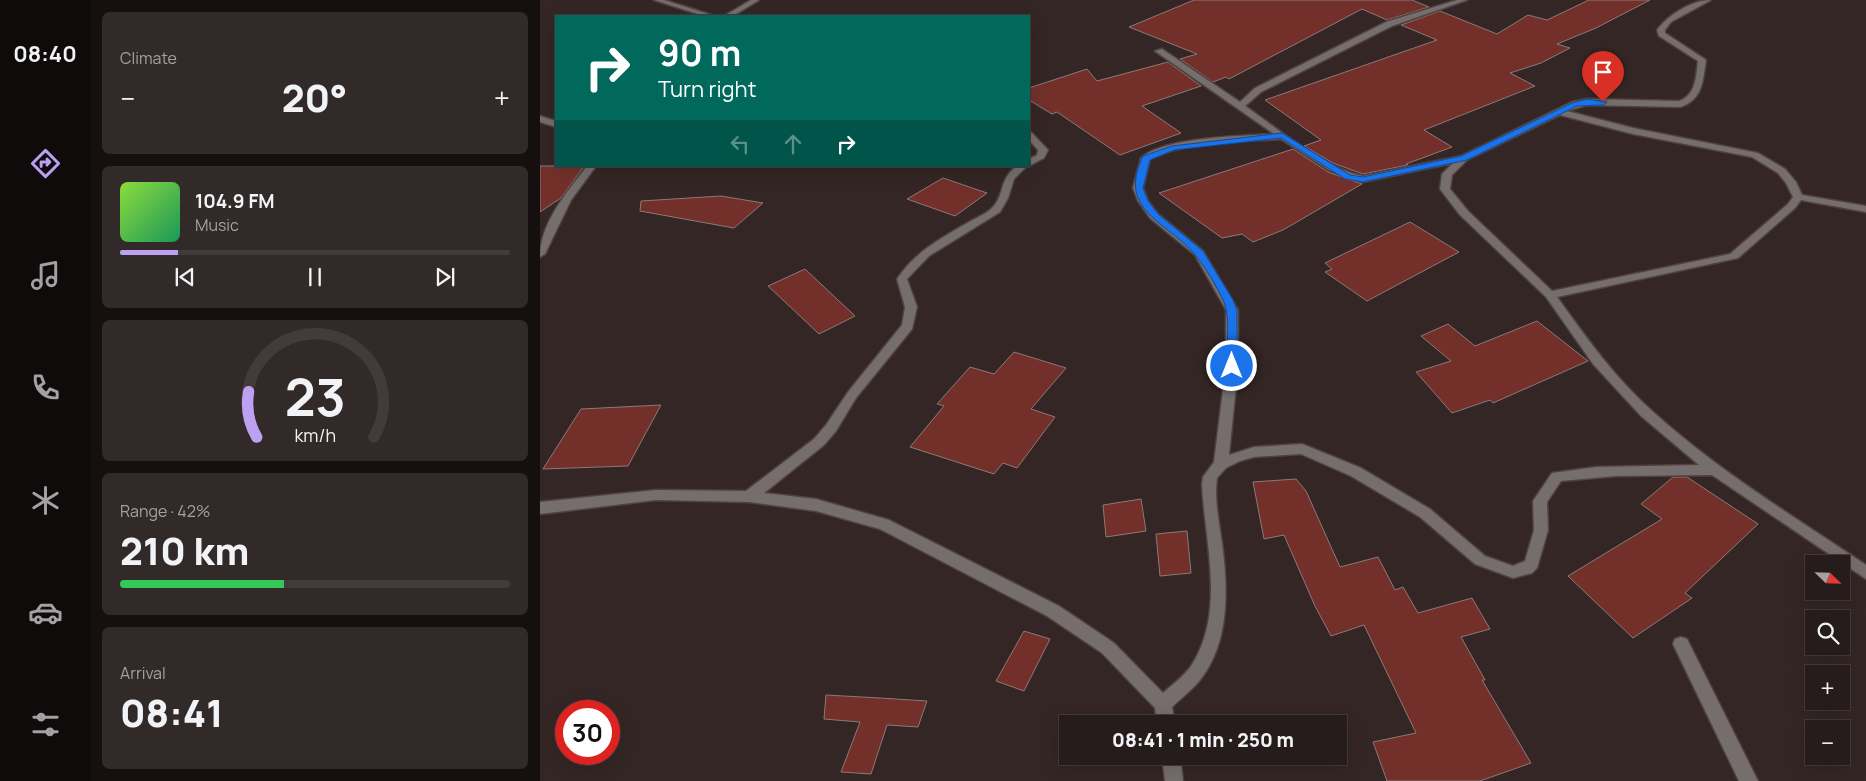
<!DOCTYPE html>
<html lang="en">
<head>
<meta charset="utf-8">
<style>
  :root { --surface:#261c1c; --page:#322929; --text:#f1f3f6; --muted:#a4a1a3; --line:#423a3b; --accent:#bca0f2 }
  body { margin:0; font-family:Manrope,sans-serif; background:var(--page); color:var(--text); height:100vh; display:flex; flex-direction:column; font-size:19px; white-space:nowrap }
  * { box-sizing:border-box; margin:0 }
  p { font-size:16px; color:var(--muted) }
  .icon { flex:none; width:28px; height:28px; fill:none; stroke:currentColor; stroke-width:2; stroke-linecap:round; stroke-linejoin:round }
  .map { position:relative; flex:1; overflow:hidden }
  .panel { display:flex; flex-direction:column; gap:12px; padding:12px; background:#150f0f; width:450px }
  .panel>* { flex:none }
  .banner { position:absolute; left:15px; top:15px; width:475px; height:152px; border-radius:0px; box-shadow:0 5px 20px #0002,0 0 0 1px var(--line); background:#00695c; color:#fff; overflow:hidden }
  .needle { width:32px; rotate:113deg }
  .fabs { position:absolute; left:1265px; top:555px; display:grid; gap:10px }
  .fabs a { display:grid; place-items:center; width:45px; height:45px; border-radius:0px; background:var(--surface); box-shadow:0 5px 20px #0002,0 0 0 1px var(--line); font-size:25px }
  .speed { position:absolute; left:15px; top:700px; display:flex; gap:10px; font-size:25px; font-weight:700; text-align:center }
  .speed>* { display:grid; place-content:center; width:65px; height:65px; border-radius:50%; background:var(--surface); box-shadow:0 5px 20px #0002,0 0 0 1px var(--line); line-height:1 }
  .speed .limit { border:8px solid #d22; background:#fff; color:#111 }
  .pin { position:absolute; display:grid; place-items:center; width:42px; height:42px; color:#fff; margin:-51px -21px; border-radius:50% 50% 50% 0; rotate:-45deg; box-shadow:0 0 5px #0007 }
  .pin .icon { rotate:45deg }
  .me { position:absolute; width:55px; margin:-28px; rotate:0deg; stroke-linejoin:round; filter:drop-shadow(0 0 4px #0008) }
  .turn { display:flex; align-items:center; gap:18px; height:105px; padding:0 20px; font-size:22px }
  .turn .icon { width:65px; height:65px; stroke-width:2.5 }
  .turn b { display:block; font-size:35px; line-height:42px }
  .lanes { display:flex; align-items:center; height:48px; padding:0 20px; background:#0003; justify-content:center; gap:25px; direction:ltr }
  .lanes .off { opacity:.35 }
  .big { font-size:38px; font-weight:800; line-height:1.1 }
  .panel .widget { flex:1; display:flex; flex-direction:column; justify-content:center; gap:8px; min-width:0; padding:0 18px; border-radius:8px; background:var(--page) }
  .panel .dial { align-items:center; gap:0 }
  .dial svg { height:130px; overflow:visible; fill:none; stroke:var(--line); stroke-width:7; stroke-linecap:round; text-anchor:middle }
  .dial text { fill:var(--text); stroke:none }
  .song { display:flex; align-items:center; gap:15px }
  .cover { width:60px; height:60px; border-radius:8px; background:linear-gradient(135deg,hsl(90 70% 55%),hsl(150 70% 35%)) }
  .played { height:5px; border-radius:2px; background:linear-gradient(90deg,var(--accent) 15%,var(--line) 15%) }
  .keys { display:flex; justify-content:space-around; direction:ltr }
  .heat { display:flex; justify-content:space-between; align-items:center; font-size:28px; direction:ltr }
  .charge { height:8px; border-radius:4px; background:linear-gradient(90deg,#34c759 42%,var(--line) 0) }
  .trip { position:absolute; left:519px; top:715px; width:288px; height:50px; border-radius:0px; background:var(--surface); box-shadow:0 5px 20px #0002,0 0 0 1px var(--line); font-weight:800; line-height:50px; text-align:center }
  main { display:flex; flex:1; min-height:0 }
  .menu { display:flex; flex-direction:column; width:90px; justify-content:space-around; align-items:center; background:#0f0b0b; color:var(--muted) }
  .menu .icon { width:35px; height:35px }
  .menu .active { color:var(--accent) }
  .menu b { font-size:22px; color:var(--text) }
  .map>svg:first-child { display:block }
  .building { fill:#73302b; stroke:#8a7a78 }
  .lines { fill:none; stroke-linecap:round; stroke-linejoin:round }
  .minor-casing { stroke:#4f4241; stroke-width:3 }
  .minor { fill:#756e6d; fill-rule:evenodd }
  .route { fill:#1a73e8; stroke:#114b97 }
</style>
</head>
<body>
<main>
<nav class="menu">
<b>08:40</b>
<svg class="icon active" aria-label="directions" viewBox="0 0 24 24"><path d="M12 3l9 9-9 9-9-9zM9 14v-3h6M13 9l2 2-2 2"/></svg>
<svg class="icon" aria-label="music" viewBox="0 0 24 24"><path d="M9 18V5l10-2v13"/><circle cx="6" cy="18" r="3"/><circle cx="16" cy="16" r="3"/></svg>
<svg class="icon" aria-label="phone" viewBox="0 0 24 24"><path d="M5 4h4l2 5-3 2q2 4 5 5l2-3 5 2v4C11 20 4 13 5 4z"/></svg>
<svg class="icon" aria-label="climate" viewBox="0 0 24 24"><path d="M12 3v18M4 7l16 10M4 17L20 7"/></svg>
<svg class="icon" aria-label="car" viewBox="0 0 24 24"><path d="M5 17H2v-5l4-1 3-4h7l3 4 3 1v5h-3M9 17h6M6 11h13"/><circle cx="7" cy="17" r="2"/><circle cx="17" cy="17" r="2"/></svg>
<svg class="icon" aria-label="filters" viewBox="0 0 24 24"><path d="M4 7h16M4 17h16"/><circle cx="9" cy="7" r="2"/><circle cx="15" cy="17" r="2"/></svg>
</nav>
<section class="panel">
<div class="widget"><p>Climate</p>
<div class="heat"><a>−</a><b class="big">20°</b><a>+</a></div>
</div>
<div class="widget">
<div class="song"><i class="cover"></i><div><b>104.9 FM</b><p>Music</p></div></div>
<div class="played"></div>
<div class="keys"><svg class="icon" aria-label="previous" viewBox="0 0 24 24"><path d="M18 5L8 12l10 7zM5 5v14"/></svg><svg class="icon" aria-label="pause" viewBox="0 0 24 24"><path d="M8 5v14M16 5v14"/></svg><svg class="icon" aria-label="next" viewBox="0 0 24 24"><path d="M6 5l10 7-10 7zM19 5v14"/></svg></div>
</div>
<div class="widget dial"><svg viewBox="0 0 100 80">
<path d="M14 69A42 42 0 1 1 86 69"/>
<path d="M14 69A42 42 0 0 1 9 41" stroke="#bca0f2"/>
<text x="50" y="56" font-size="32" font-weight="700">23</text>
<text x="50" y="72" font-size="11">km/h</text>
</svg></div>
<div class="widget"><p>Range · 42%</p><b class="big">210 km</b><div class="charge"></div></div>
<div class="widget"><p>Arrival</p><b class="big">08:41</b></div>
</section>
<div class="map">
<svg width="1326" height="781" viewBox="0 0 1326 781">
  <rect width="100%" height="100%" fill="#332625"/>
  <!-- building -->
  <g class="building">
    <polygon points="654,0 872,0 889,7 847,20 822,9 689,79 686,77 673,82 640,59 657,54 589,27"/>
    <polygon points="1049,0 1110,0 1056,28 1017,44 1030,48 1001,63 970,73 995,86 884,130 912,147 866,164 868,165 823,174 793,163 764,146 781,140 725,100 897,40 861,25 900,11 957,34 988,15 1007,20"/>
    <polygon points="628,62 661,86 602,106 641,133 580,155 517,112 512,114 489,100 489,88 547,69 557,81"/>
    <polygon points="753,149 788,172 822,184 743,230 713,242 702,234 682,238 619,193"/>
    <polygon points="0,166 44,166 21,198 0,212"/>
    <polygon points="403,178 447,193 415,216 367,199"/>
    <polygon points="181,196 223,203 194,228 100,211 101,201"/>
    <polygon points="870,222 919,252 827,301 785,272 792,269 785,263"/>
    <polygon points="265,269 315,316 279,334 228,286"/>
    <polygon points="997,321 1048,361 953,403 950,400 912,413 876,372 911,361 881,336 908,324 935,346"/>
    <polygon points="474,352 526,368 491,409 515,417 477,468 463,463 454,474 370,447 404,406 397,404 430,367 454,374"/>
    <polygon points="121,405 88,466 3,469 41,409"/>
    <polygon points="1133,477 1147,477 1218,524 1145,593 1152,598 1093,638 1028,576 1122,519 1101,504"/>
    <polygon points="756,479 766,491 800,567 838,557 855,590 863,587 878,613 932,598 950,629 921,637 945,680 942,680 991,763 940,781 847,781 833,742 876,733 824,625 791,636 775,606 744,535 724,539 713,482"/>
    <polygon points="601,499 606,531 566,537 563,505"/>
    <polygon points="647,531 651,573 620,576 616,534"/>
    <polygon points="484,631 510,639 484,691 456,681"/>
    <polygon points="286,695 340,698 387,701 378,727 347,725 331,774 301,772 320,722 284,719"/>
  </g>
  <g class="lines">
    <!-- minor casing -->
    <g class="minor-casing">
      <g id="minor">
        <polygon points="114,0 124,0 175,16 164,16"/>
        <polygon points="211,0 219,0 193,16 184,16"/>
        <path d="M917 0H927L852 26 721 92 705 106C739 129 783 168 823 176L921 156 1032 102 1047 99 1139 101C1156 95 1156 77 1158 61L1119 36 1117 30C1128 15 1152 0 1171 0L1131 22 1125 30V33L1166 60C1163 80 1163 100 1140 107L1047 105 1027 111 1093 128 1218 153 1245 169 1256 182 1262 195 1326 206V212L1261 200 1255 208 1198 258 1017 297C1046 337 1074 377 1111 410 1177 470 1253 516 1326 565V579L1172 475 1076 476 1021 481 1007 502 1008 530 997 568 992 573 973 578 935 564 880 517 811 476 761 454 714 457 700 461 686 468 677 478C674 499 679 522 682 543 688 589 690 642 660 680 652 690 641 698 632 707L635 724H617L615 708 562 653 507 616 340 529 276 511 209 502 116 500 0 514V502L116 490 206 491 274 439 286 425 308 392 362 325 365 307 357 279C375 252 401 238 429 222 436 218 446 214 452 208 465 196 458 180 477 166H487L474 179 468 198 460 212 389 256 367 279 377 307 372 329 316 398 296 431 284 445 224 493 276 499 349 520 519 606 574 643 623 693C633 684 644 676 651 666 686 613 665 543 662 485L663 477 674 462 686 366V310L655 255 610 218 598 201 593 188 601 158C624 137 703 136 734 134L615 51 622 49 700 102 715 88 846 22ZM1020 115 1093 134 1212 157 1238 173 1246 183 1253 197 1248 204 1190 254 1012 291 928 211 910 189 912 175 927 160ZM741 139 789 170 823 182 913 163 902 174 900 189 920 215 1006 297 1053 364 1101 416 1159 465 1056 467 1012 473 993 501 994 530 985 561 973 566 945 556 890 509 821 468 767 446 762 444 714 447 689 455 698 366V310L663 251 618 214 608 201 603 188 610 159C650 140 697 142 741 139Z"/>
        <polygon points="0,116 16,121 16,127 0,122"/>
        <polygon points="489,132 492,133 508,150 504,158 489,166 489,159 497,155 498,150 489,140"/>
        <path d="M47 166H56L31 200 5 254 0 257C0 223 27 192 47 166Z"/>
        <polygon points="1141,637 1147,639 1218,781 1199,781 1133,644 1135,639"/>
        <polygon points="622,756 640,756 643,781 625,781"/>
      </g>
    </g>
    <!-- minor -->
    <use href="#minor" class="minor"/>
  </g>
  <!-- route -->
  <path class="route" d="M1047 99 1067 102 1063 105 1037 106 927 160 823 182 805 179 741 138 634 150 610 160 603 188 608 201 618 214 663 251 693 300 697 310V366L692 370 686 366C686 347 691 320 684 302 677 287 666 268 656 256 628 221 576 212 603 156L632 146 742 133 810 175 823 177 921 156 1032 103Z"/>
</svg>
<div class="fabs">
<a><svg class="needle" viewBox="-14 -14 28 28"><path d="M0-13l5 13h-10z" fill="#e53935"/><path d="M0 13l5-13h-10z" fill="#a4a1a3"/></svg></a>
<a><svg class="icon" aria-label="search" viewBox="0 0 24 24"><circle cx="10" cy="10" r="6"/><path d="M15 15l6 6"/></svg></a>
<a>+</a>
<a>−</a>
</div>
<div class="speed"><div class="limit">30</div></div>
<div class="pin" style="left:1063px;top:102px;background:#d93025"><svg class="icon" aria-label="arrive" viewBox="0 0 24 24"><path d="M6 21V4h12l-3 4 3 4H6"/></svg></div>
<svg class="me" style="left:692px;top:366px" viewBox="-20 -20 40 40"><circle r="17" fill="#1a73e8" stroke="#fff" stroke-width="3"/><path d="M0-11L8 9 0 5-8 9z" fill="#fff"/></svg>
<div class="trip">08:41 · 1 min · 250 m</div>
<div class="banner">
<div class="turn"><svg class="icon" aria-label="right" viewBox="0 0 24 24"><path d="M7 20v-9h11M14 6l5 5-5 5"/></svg><div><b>90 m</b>Turn right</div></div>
<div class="lanes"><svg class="icon off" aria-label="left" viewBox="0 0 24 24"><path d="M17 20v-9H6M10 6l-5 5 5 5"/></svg><svg class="icon off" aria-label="ahead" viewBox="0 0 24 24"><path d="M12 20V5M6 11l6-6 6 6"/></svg><svg class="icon" aria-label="right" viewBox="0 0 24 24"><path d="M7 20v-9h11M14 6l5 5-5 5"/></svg></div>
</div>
</div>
</main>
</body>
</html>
